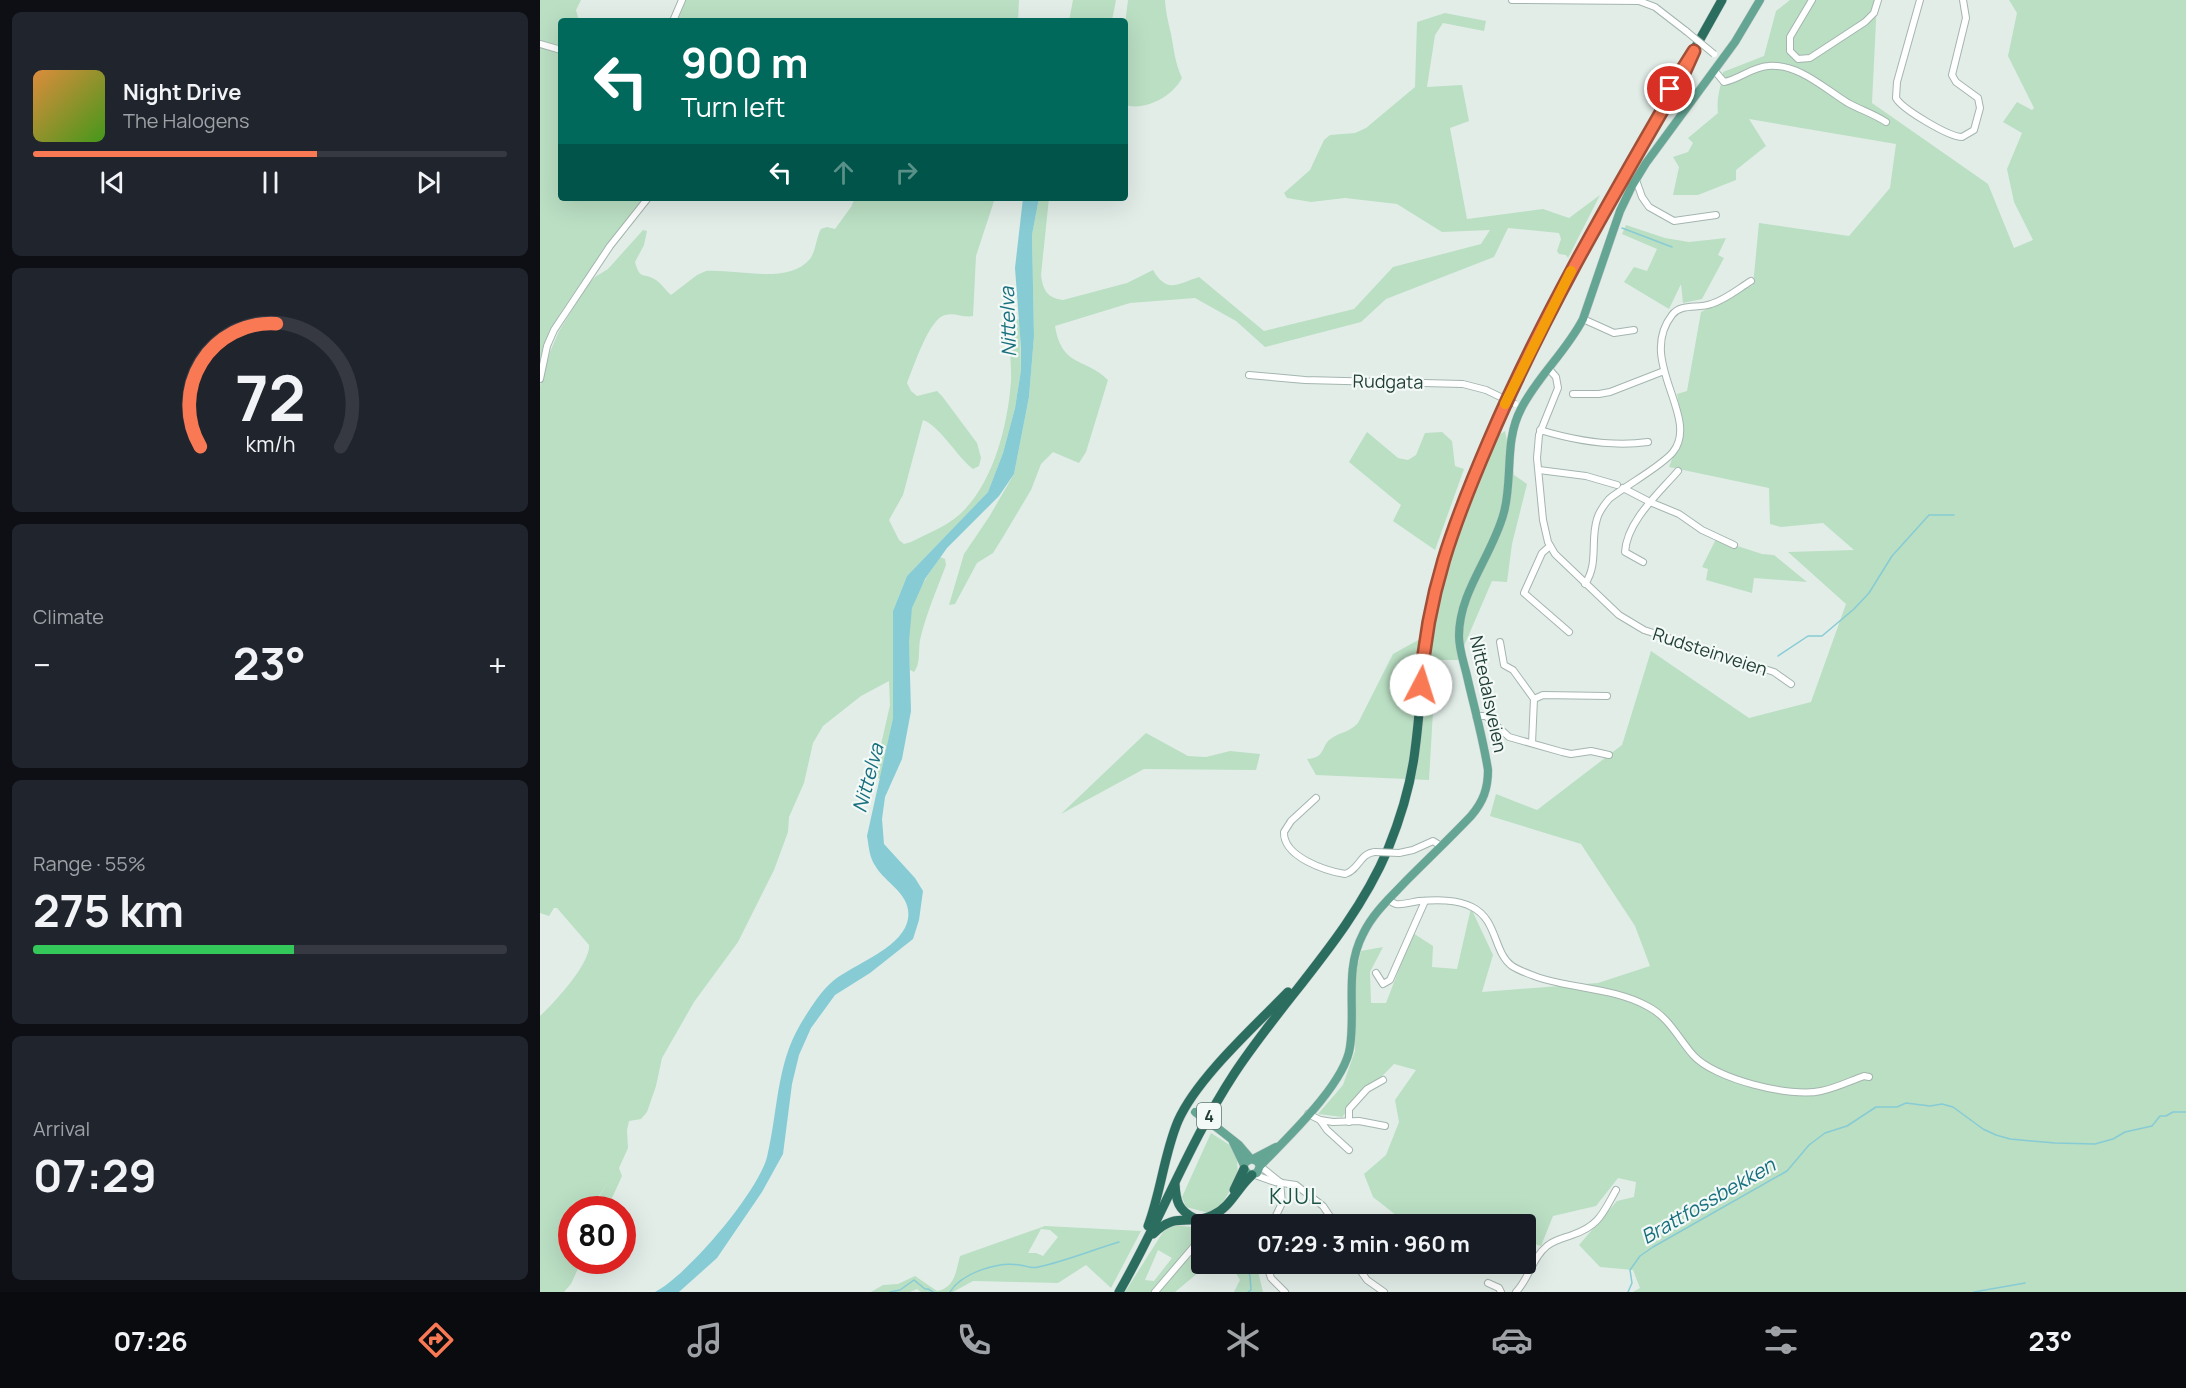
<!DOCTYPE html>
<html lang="en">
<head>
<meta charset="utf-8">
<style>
  :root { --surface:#171b24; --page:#20242c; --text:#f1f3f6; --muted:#9ea1a6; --line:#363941; --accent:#f97954 }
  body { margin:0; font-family:Manrope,sans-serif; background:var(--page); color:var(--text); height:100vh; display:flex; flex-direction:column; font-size:22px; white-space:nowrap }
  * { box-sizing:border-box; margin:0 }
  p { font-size:20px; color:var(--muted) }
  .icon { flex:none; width:33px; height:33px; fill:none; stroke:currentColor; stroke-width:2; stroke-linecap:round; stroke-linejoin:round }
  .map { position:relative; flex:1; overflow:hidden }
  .details { display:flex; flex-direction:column; gap:12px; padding:12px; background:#0d0f14; width:540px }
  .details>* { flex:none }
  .guide { position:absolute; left:18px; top:18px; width:570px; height:183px; border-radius:6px; box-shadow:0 6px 24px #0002; background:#00695c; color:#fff; overflow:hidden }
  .speed { position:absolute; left:18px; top:1196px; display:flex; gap:12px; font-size:30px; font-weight:700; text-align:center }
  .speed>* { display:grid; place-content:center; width:78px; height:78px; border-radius:50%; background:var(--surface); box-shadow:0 6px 24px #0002; line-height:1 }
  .speed .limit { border:9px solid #d22; background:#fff; color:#111 }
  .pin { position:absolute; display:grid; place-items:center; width:51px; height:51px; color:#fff; margin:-26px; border:3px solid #fff; border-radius:50%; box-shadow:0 2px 6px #0007 }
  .me { position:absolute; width:66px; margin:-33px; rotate:5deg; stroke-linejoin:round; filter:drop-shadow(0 0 4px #0008) }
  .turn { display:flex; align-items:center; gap:21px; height:126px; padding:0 24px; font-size:27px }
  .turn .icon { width:78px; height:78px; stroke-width:2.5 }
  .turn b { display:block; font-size:42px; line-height:51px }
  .lanes { display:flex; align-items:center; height:57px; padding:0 24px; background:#0003; justify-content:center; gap:30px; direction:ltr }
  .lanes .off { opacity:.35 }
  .big { font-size:45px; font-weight:700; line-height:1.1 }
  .details .card { flex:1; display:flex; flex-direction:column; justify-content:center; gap:9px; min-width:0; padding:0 21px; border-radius:9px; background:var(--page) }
  .details .dial { align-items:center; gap:0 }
  .dial svg { height:156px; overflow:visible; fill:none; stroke:var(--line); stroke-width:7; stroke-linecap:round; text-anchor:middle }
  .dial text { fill:var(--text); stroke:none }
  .song { display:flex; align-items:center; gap:18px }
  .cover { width:72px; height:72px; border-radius:9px; background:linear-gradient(135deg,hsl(30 70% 55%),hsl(100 70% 35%)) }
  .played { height:6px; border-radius:3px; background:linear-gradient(90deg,var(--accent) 60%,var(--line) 60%) }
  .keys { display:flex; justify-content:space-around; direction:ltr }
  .heat { display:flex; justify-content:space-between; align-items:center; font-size:33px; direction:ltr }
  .charge { height:9px; border-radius:4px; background:linear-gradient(90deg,#34c759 55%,var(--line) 0) }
  .trip { position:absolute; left:651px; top:1214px; width:345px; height:60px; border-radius:6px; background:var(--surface); box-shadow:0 6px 24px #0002; font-weight:700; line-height:60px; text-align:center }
  .menu { display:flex; height:96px; justify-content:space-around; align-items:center; background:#090b0e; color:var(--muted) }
  .menu .icon { width:42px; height:42px }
  .menu .on { color:var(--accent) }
  .menu b { font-size:27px; color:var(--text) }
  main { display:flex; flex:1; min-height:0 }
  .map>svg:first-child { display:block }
  .green { fill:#badfc3; fill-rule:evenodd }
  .water { fill:#87cbd5 }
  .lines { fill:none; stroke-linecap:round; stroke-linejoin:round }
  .stream { stroke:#87cbd5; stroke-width:1.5 }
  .minor-casing { stroke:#a4b5af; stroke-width:8 }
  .major-casing { stroke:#c1c9c7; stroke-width:9 }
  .highway-casing { stroke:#c1c9c7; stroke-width:10 }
  .minor { stroke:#fff; stroke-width:6 }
  .major { stroke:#64a593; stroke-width:8 }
  .highway { stroke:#2b6d5e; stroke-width:9 }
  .minor-bridge-casing { stroke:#a4b5af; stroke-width:8; stroke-linecap:butt }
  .major-bridge-casing { stroke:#c1c9c7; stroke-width:9; stroke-linecap:butt }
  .minor-bridge { stroke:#fff; stroke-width:6 }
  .major-bridge { stroke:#64a593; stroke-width:8 }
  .route-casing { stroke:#a24f37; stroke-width:15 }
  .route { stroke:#f97954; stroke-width:10 }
  .slow { stroke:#f59e0b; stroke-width:10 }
  .labels { text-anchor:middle; stroke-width:4.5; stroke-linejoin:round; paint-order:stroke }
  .shield { fill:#f3f9f6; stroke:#607770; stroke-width:1.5 }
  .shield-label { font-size:16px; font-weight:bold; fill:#213f36 }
  .street-label { font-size:18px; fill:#213f36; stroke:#f3f9f6 }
  .water-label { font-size:20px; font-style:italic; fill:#18707f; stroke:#f3f9f6 }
  .quarter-label { font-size:21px; letter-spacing:1.5px; fill:#1c5344; stroke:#f3f9f6 }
</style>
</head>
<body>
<main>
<section class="details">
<div class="card">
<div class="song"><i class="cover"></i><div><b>Night Drive</b><p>The Halogens</p></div></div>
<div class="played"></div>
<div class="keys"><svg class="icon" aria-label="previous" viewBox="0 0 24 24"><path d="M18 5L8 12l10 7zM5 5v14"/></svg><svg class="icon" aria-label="pause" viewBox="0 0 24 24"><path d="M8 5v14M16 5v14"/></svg><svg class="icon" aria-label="next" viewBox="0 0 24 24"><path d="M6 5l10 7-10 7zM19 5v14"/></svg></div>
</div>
<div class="card dial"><svg viewBox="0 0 100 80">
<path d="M14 69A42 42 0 1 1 86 69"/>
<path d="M14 69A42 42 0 0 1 53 6" stroke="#f97954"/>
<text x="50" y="56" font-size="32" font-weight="700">72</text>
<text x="50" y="72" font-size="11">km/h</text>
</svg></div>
<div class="card"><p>Climate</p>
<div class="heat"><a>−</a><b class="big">23°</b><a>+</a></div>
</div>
<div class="card"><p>Range · 55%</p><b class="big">275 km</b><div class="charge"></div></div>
<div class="card"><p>Arrival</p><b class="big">07:29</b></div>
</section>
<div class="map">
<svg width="1646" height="1292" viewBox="0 0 1646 1292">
  <rect width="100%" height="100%" fill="#e2ede8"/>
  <!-- green -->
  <g class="green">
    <path d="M0 0H41L36 10 39 21H21V198H105C82 227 59 256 38 287 21 312 7 330 0 360Z"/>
    <polygon points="146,0 479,0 478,21 137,21"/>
    <polygon points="533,0 576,0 572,21 529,21"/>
    <path d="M588 0H625C626 14 628 21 631 34 634 50 635 63 642 78 632 97 605 111 585 105V24Z"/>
    <path d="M1250 0H1337L1332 103 1448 184 1474 248 1493 240 1474 202 1467 169 1482 133 1463 122 1477 102 1492 110 1494 108 1468 56 1477 13 1469 0H1646V1292H1093L1100 1288 1093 1270 1060 1267 1039 1245 1077 1201 1094 1197 1096 1182 1078 1178 1056 1206 1013 1216 1001 1246 986 1241V1224H905L904 1216 877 1214 861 1219 833 1197 824 1174 846 1155 859 1122 855 1100 876 1070 854 1064 802 1117 778 1114 803 1085 815 1051 816 973 821 951 843 947 830 972 831 1003H846L873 933 893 946 892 967 917 969 931 908 953 955 942 992 1058 983 1110 966 1095 926 1041 844 950 816 956 794 997 810 1082 745 1111 651 1209 718 1271 702 1306 604 1248 552 1314 550 1283 523 1241 527 1230 524 1229 488 1129 467C1143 433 1144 431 1137 394L1147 391 1161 312 1213 285 1219 223 1309 236 1350 188 1356 144 1209 119 1226 146 1196 170V180L1158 195H1133L1139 167 1133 157 1148 152 1153 143 1148 138 1178 113C1176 98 1181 87 1183 72L1224 56 1236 11Z"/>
    <path d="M905 13 946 21 944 31 903 23 895 35 887 87 922 85 929 121 910 128 927 219 1003 209 1029 218 1060 195 1028 258 1026 255 1019 254 1017 251 1021 239 1019 233 968 228 954 257 846 299 821 322 725 347 696 321 655 298 590 303 515 326C522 368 545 357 568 380L546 452 539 463 513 452 501 464 491 490 463 537 453 553 437 563 415 604 409 605 424 554 449 517 474 474 489 397 494 336 492 235 499 198H509L501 275C503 290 507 298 523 300L587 283 613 270C627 294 637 284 659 277L724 331 814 309 853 267 941 244 950 230 902 232 857 204 805 198 771 202 747 198 744 193 770 170 784 140 790 135 815 133 826 128 875 87 877 22Z"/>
    <path d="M315 198H455L436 256 433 316C423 318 415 312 405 315 389 319 374 366 367 383L371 391 377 396 397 391 402 396 437 443 441 458 439 466 433 469C417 457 401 427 383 420L363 495 349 520 359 540 364 544 371 542C387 534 405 527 419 515 453 485 468 425 471 381 472 359 466 338 475 318L480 320 481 370 475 408 463 453 448 492 367 576 353 611V718L340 779 336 777 335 771 350 705 349 681 321 696 283 726 273 743 264 783 249 817 248 832 234 870 198 942 154 1002 122 1058 116 1086 107 1112 101 1119 89 1121 87 1130 88 1148 79 1168 82 1176 67 1209H51L69 1181 50 1209H32V1260H42L31 1284 24 1292H0V1016C13 1004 51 963 49 945L17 908H14L9 916 0 913V386L10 352 19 331 48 285 55 277 68 269 103 230 107 231 104 245 95 262C100 281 104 272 116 280 122 284 126 291 131 295L157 275 166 271C198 269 248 285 270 259 276 251 276 238 281 229L287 227 295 229 311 207Z"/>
    <polygon points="1086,225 1125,238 1149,242 1186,238 1178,255 1184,258 1162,299 1143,303 1141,284 1129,309 1084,282 1094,267 1107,271 1117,249 1082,234"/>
    <path d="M965 431 974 475 987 484 972 544 967 582 952 581 918 660H896L889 780 776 775 767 759C787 758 780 745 792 738 803 731 808 733 818 723L853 654 891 633 911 554 959 435Z"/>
    <polygon points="827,432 858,458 868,460 876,455 885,433 902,432 912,441 915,466 924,469 895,550 853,521 861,505 809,462"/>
    <polygon points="1176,539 1222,554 1234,555 1267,582 1214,578 1212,593 1166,580 1168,569 1162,567"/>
    <path d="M400 557 405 559 406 565C397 589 386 614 380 640 378 651 381 663 374 672L370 670C369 650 367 627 372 608 377 589 390 573 400 557Z"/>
    <polygon points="606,733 648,756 666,757 690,751 720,754 716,770 604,769 521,814"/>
    <polygon points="671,1133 691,1146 697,1160 698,1177 682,1204 669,1213 646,1207 642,1197"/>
    <path d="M633 1225 661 1228 662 1263H670L635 1292H585L623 1232ZM618 1250 632 1258 614 1281 605 1280Z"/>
    <path d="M505 1226 601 1231 571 1288 546 1265 518 1283 433 1281 413 1292H381L377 1289 370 1292H331L343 1285 358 1284 375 1276 397 1291C415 1288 416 1271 420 1256ZM501 1229 510 1230 518 1237 503 1256 496 1253H488Z"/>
    <polygon points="690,1263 716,1263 723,1292 694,1292 700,1280"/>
  </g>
  <!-- water -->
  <path class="water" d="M483 198H499L492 235 494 336 489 397 474 474 459 496 407 548 385 579 372 608 369 641 371 711 362 759 345 797 342 819 344 844 375 878 383 891 379 920 373 939 330 973 295 995 271 1028 259 1055 252 1084 243 1154 222 1192 177 1258 139 1292H115C148 1275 218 1192 227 1157 238 1112 236 1066 260 1025 269 1010 280 992 293 981 314 964 358 950 367 923 375 896 347 885 336 867 329 857 329 847 327 836L353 718V611L367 576 448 492 463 453 475 408 481 370V348L475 268Z"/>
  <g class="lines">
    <!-- stream -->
    <g class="stream">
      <polyline points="1082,228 1132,247"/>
      <polyline points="1238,656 1268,636 1282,636 1314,609 1329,593 1352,556 1389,515 1414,515"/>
      <polyline points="705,1263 710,1276 711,1290 708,1292"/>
      <polyline points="350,1292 360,1290 374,1280 385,1289 388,1289 393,1292"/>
      <path d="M410 1292C422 1273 458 1261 480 1265 487 1266 492 1269 498 1267 526 1261 552 1250 579 1242"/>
      <polyline points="1088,1292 1092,1283 1090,1270 1100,1256 1113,1247 1247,1171 1269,1145 1285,1133 1307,1126 1336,1107 1357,1107 1366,1103 1390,1106 1402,1104 1413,1107 1443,1129 1456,1135 1470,1139 1515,1143 1555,1144 1573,1139 1585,1132 1612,1126 1620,1116 1626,1116 1633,1112 1646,1112"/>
      <polyline points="1434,1292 1485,1283"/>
    </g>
    <!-- minor casing -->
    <g class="minor-casing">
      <g id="minor">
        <polyline points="972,0 1099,1 1115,7 1146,31"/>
        <polyline points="1272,0 1250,37 1250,51 1258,59 1270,58 1325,22 1334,13 1338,0"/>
        <path d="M1380 0 1357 82 1356 98C1362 109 1409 137 1422 137L1434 130 1440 108 1438 98 1416 82 1412 75 1426 18 1423 0"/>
        <polyline points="133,21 142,0"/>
        <polyline points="0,44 21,50"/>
        <path d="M1174 70 1184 82C1200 79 1212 67 1228 66 1258 63 1285 89 1308 103 1321 110 1334 114 1346 122"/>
        <polyline points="1096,180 1102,197 1109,207 1134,221 1176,215"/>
        <polyline points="1043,319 1074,333 1094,330"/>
        <polyline points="1009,369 1016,377 1018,388 999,435 997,458 1003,520 1008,542 1015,554 1079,615 1104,630 1234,672 1251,684"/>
        <polyline points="709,375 765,380 923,384 946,390"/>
        <polyline points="0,379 7,346 14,330 70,246 108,198"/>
        <polyline points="1033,394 1059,394 1070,392 1124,371"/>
        <path d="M1000 430C1036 441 1071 447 1108 442"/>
        <polyline points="999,470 1046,476 1077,485"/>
        <polyline points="1083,488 1110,502 1139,514 1162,530 1194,545"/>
        <polyline points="1010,546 1002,553 984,593 1029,632"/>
        <path d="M1103 562 1085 552C1087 521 1119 493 1138 471"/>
        <path d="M1045 584C1059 563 1050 541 1057 519 1059 511 1064 505 1069 499 1085 486 1122 466 1133 452 1161 417 1096 361 1132 315 1141 303 1158 309 1171 304 1185 300 1198 289 1211 281"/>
        <polyline points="960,642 964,665 973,670 994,699 992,743"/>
        <polyline points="994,699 1003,695 1067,696"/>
        <polyline points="936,716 946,716 969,737 1022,752 1031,754 1051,751 1069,755"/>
        <path d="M776 798 751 821 744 832C743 857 786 871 805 874 819 870 820 853 835 852"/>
        <polyline points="859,853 873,850 893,841 901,846"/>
        <path d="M848 899C851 902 852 903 856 904 863 905 872 902 879 901 896 900 917 899 932 907 958 920 953 952 972 966 980 971 989 974 997 977 1033 989 1074 988 1107 1006 1129 1017 1138 1038 1153 1055 1174 1079 1251 1098 1281 1091 1296 1088 1310 1081 1324 1076L1329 1077"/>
        <polyline points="836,973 843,984 850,980 885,901"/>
        <polyline points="768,1114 780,1120 793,1122 819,1121 845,1126"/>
        <polyline points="780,1120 787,1130 809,1150"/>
        <polyline points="809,1122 809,1109 827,1089 843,1080"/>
        <polyline points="720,1166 740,1182"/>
        <polyline points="715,1175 735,1182 756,1185 783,1206 795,1224"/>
        <polyline points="732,1224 742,1203 740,1182"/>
        <polyline points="726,1263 731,1278 745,1292"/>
        <polyline points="815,1263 827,1280 844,1292"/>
        <polyline points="948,1283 959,1288 961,1292"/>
        <polyline points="615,1292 662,1237"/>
        <path d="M976 1292C989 1279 992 1258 1007 1246 1014 1240 1024 1238 1032 1235 1059 1226 1063 1213 1076 1190"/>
      </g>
    </g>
    <!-- major casing -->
    <g class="major-casing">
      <g id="major">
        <polyline points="680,1130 699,1145 711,1159"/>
        <polyline points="693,1142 704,1165"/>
        <polyline points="713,1159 736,1147"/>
        <path d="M720 1166 717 1161 711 1159 704 1163V1169L709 1175 717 1173 720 1166C746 1139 805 1084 810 1047 816 1009 804 970 823 934 833 913 850 898 866 881 888 859 910 838 931 816 943 802 948 789 948 770 943 738 934 707 927 676 924 663 919 650 919 636 919 591 953 555 964 512 973 479 964 441 981 409 997 377 1026 352 1043 319L1080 211 1092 186 1106 163 1195 42 1220 0"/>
      </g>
    </g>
    <!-- highway casing -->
    <g class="highway-casing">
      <g id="highway">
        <polyline points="1154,50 1182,0"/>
        <path d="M635 1184C636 1201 638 1210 654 1218"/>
        <polyline points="694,1190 704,1169"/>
        <path d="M608 1226C621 1192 624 1154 638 1121 657 1078 715 1026 748 992"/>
        <path d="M613 1234C637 1210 649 1227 673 1215 690 1208 698 1187 712 1175"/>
        <path d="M579 1292C620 1221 649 1143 694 1074 744 998 812 934 848 849 861 817 871 784 875 750 883 691 882 632 898 574 911 530 929 488 947 446 1002 315 1074 194 1145 71L1154 50"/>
      </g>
    </g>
    <!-- minor -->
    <use href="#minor" class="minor"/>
    <!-- major -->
    <use href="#major" class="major"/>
    <!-- highway -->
    <use href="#highway" class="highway"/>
    <!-- minor-bridge casing -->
    <g class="minor-bridge-casing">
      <g id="minor-bridge">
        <polyline points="1146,31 1174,54"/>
        <polyline points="946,390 975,404"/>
        <polyline points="835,852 859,853"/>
      </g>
    </g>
    <!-- major-bridge casing -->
    <g class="major-bridge-casing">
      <polyline id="major-bridge" points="655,1112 680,1130"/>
    </g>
    <!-- minor-bridge -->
    <use href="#minor-bridge" class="minor-bridge"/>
    <!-- major-bridge -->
    <use href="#major-bridge" class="major-bridge"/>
  </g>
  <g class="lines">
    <!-- route casing -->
    <g class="route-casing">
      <path id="route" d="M881 685C887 593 913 525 949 441 1004 312 1075 192 1145 71L1154 51 1130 89"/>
    </g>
    <!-- route -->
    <use href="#route" class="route"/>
    <!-- slow -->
    <polyline class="slow" points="965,404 1031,271"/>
  </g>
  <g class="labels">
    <!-- shield labels -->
    <rect class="shield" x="657" y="1103" width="24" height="26" rx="4.5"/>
    <g class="shield-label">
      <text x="669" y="1122">4</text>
    </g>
    <!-- street labels -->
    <g class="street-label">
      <text transform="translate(848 382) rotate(1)" y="6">Rudgata</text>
      <text transform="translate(1170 652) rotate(18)" y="6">Rudsteinveien</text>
      <text transform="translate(948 694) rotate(78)" y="6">Nittedalsveien</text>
    </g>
    <!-- water labels -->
    <g class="water-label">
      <text transform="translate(468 322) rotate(-92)" y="7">Nittelva</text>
      <text transform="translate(328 778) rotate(-75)" y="7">Nittelva</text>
      <text transform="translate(1168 1201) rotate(-30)" y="7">Brattfossbekken</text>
    </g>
    <!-- quarter labels -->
    <g class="quarter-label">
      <text x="756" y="1204">KJUL</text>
    </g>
  </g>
</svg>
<div class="speed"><div class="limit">80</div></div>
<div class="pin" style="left:1130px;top:89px;background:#d93025"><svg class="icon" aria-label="arrive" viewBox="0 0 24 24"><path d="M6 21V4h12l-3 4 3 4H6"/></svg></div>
<svg class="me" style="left:881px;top:685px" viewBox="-20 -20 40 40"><circle r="19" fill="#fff"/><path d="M0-13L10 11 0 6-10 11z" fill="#f97954"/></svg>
<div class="trip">07:29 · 3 min · 960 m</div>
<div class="guide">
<div class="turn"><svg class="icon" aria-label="left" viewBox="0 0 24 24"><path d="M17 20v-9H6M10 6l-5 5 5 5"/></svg><div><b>900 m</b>Turn left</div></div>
<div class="lanes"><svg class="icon" aria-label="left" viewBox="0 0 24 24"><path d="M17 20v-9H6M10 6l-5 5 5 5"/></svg><svg class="icon off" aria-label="ahead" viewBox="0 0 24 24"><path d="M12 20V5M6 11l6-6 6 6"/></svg><svg class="icon off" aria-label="right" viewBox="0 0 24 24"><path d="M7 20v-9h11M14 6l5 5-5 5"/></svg></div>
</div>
</div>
</main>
<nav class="menu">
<b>07:26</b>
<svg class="icon on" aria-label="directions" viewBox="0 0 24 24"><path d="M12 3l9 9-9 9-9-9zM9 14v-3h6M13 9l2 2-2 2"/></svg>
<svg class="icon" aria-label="music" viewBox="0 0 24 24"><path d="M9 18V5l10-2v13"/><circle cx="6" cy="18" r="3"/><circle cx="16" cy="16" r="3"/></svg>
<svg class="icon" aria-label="phone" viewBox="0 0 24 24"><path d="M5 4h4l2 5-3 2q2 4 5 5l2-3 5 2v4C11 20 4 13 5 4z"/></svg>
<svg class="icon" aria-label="climate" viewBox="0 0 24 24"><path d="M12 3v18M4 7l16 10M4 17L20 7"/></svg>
<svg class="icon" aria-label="car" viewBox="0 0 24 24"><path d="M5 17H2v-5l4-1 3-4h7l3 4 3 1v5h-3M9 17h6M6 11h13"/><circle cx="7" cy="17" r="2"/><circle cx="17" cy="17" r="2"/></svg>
<svg class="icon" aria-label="filters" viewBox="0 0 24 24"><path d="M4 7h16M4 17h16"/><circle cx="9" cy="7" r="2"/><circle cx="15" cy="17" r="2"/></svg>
<b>23°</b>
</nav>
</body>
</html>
